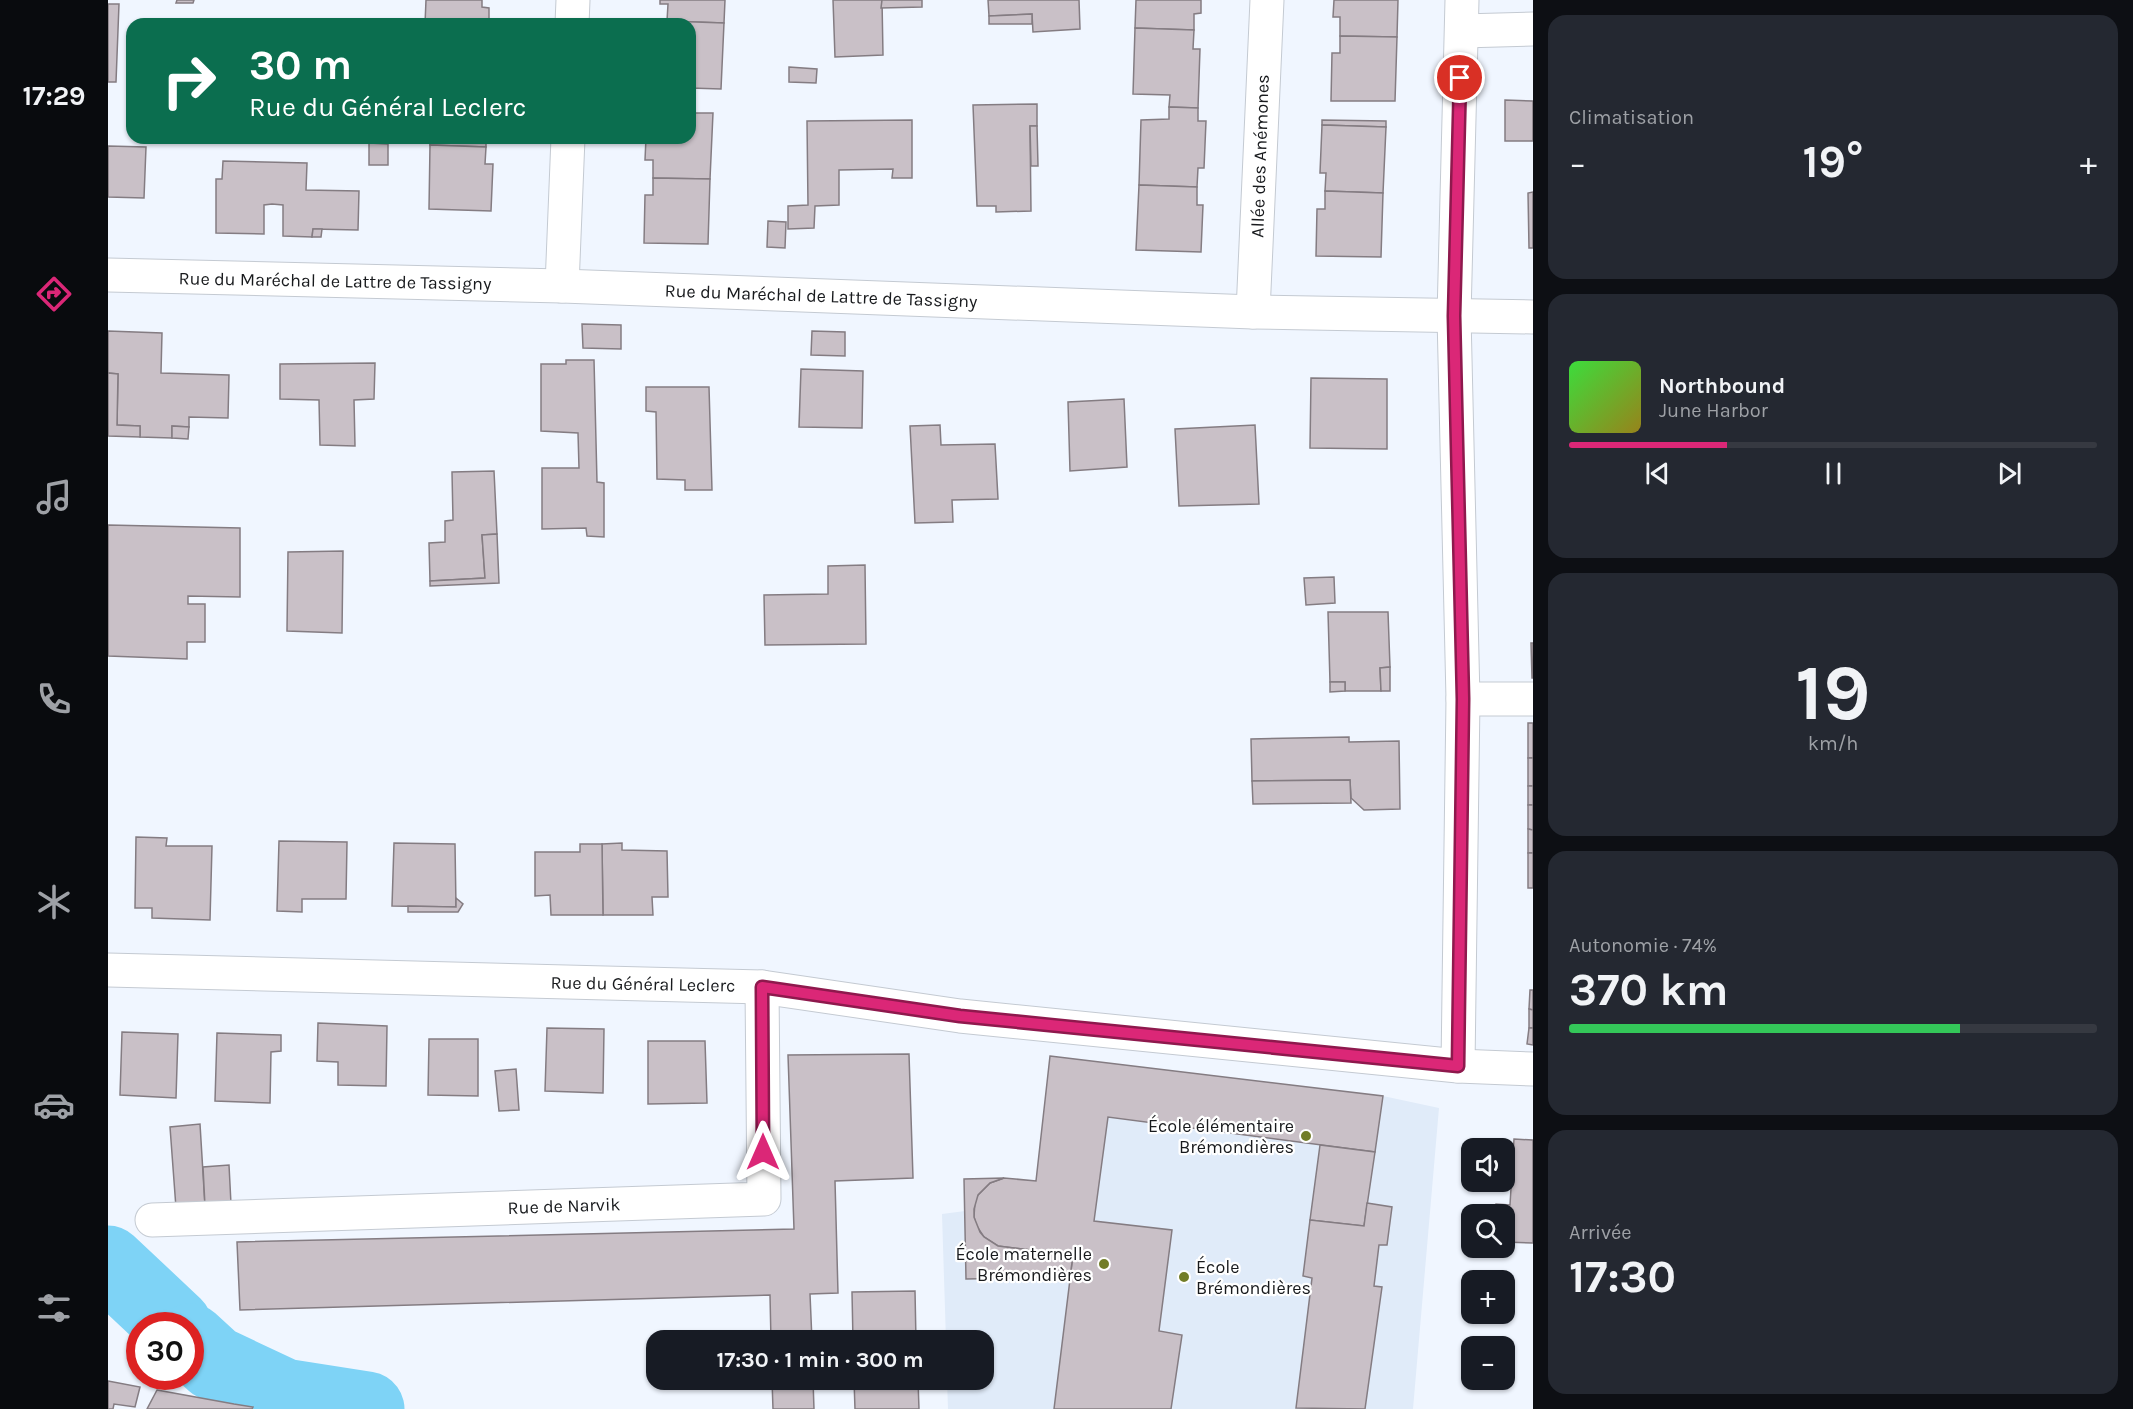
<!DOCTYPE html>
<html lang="fr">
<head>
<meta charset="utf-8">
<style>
  :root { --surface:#171b24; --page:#242831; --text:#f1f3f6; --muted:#9ea1a6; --line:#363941; --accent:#db2777 }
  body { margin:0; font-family:Karla,sans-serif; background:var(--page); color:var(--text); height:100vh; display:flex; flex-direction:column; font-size:22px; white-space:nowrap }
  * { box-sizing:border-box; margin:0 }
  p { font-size:20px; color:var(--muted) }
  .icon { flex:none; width:33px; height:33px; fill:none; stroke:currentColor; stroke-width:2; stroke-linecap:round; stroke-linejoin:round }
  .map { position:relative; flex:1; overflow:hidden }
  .panel { display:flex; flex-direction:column; gap:15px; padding:15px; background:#0d0f14; width:600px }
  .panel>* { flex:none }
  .hud { position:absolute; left:18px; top:18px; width:570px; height:126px; border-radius:18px; box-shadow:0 2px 4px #0004; background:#0b6e4f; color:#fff; overflow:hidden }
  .fabs { position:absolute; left:1353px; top:1138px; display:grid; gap:12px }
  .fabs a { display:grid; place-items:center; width:54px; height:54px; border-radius:12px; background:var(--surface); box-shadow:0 2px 4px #0004; font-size:30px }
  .speed { position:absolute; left:18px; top:1312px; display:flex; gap:12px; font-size:30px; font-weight:700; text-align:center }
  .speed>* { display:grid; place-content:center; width:78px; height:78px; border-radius:50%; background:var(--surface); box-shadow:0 2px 4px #0004; line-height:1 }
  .speed .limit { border:9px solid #d22; background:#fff; color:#111 }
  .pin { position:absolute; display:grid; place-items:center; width:51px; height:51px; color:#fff; margin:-26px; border:3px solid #fff; border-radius:50%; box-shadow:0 2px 6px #0007 }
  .me { position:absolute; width:66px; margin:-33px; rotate:0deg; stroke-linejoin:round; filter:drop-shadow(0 0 4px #0008) }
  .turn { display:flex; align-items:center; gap:21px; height:126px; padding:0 24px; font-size:27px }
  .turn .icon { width:78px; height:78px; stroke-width:2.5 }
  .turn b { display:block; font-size:42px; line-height:51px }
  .big { font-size:45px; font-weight:700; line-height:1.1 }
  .panel .widget { flex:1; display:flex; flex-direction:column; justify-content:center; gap:9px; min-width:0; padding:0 21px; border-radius:18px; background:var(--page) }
  .panel .dial { align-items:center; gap:0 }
  .dial b { font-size:78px; line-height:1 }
  .song { display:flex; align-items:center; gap:18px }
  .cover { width:72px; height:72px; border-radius:9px; background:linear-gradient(135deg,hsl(120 70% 55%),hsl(50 70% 35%)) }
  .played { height:6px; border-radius:3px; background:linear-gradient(90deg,var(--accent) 30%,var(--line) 30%) }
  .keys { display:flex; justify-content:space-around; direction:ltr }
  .heat { display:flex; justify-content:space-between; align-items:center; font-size:33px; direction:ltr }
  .charge { height:9px; border-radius:4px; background:linear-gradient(90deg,#34c759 74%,var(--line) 0) }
  .trip { position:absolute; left:538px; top:1330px; width:348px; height:60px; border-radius:18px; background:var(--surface); box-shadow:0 2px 4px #0004; font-weight:700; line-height:60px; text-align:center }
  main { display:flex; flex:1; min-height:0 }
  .tab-bar { display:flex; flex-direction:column; width:108px; justify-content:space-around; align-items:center; background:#090b0e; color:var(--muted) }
  .tab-bar .icon { width:42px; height:42px }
  .tab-bar .selected { color:var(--accent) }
  .tab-bar b { font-size:27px; color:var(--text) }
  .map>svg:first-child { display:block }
  .built { fill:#e0ebf9 }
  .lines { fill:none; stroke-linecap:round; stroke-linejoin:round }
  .river { stroke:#7ed3f6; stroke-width:75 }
  .building { fill:#c9c0c7; stroke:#847c82; stroke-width:1.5 }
  .minor-casing { stroke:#c4cad2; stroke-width:35 }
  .minor { stroke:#fff; stroke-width:33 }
  .route-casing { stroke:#8e194d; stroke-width:15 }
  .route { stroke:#db2777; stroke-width:10 }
  .poi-dot { fill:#727d28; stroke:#fff; stroke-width:2 }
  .labels { text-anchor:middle; stroke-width:4.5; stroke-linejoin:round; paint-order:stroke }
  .street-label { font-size:18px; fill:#181a1d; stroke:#fff }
  .poi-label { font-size:18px; fill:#181a1d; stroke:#fff; text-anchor:end }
</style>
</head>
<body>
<main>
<nav class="tab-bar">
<b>17:29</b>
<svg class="icon selected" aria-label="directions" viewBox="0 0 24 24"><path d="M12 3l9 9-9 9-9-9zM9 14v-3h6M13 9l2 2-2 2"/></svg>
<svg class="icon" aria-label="music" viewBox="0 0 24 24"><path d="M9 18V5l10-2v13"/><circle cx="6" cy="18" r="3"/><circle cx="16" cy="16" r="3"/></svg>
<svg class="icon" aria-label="phone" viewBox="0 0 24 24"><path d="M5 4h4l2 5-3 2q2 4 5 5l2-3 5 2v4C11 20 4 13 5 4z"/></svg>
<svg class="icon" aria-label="climate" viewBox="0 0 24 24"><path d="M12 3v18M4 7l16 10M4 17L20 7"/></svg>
<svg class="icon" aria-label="car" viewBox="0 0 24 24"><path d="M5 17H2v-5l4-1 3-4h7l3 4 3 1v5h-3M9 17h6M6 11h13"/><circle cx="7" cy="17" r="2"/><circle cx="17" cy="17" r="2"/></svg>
<svg class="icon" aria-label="filters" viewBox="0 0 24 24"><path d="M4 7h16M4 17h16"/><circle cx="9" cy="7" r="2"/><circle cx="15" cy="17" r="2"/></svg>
</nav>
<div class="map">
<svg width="1425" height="1409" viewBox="0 0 1425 1409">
  <rect width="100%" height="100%" fill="#f0f6ff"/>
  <!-- built -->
  <polygon class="built" points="942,1056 1275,1096 1331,1108 1305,1409 840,1409 839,1380 876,1380 876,1341 838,1341 834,1214 857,1211 856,1179 896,1178 928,1180"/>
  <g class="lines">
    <!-- river -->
    <g class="river">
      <polyline points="0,1263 67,1326"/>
      <polyline points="82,1341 106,1363 176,1396 259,1409"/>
    </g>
  </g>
  <!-- building -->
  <g class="building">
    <polygon points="69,0 86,0 85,3 68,3"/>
    <polygon points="318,0 374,0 374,7 381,8 381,24 317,24"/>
    <polygon points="552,0 617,0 616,23 559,21 560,4 552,4"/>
    <polygon points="725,0 774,0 775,55 727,57"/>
    <polygon points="774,0 814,0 814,7 773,8"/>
    <polygon points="880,0 971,0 972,29 925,32 924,14 881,16"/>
    <polygon points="1028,0 1093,0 1093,13 1086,14 1086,30 1027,28"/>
    <polygon points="1226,0 1290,0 1289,37 1232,36 1232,17 1225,17"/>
    <polygon points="0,4 11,4 8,82 0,82"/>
    <polygon points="924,14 924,24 881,24 881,16"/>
    <polygon points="559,21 616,23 613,89 582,88 582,24 559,24"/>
    <polygon points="1027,28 1086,30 1085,49 1092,49 1090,108 1061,107 1062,95 1025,94"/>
    <polygon points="1232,36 1289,37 1287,101 1223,101 1224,53 1232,53"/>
    <polygon points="681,67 709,69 708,83 681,82"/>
    <polygon points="1397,100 1425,101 1425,141 1397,141"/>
    <polygon points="929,104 929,126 922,126 923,211 888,212 888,206 869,206 865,105"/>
    <polygon points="1061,107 1090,108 1090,121 1098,121 1096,168 1090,168 1089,187 1031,185 1033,120 1061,119"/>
    <polygon points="582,113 605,113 602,179 545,178 545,160 537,160 538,138 582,138"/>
    <polygon points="804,120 804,178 784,178 785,169 731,170 731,205 707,206 706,228 680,229 680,206 700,205 699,121"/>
    <polygon points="1214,120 1278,121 1278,127 1214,125"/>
    <polygon points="1214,125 1278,127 1275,193 1217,191 1218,173 1212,173"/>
    <polygon points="922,126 929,126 930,166 923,166"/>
    <polygon points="322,138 378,138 378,147 322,145"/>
    <polygon points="261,143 280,144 280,165 261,165"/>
    <polygon points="322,145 378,147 377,164 385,164 383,211 321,209"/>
    <polygon points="0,146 38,147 36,198 0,197"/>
    <polygon points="115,161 199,163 198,190 251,191 250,230 205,229 204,237 175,236 175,205 164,204 156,205 156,234 108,233 108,179 114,179"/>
    <polygon points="545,178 602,179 600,244 536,243 537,195 545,195"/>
    <polygon points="1031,185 1089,187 1089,205 1095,205 1093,252 1028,250"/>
    <polygon points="1217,191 1275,193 1273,257 1208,256 1209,209 1217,209"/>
    <polygon points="1425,192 1425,248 1421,248 1420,193"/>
    <polygon points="660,221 678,222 677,248 659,247"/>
    <polygon points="205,229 214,229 213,237 204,237"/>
    <polygon points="474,324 513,325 513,349 475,348"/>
    <polygon points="0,331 54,333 53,373 121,375 120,418 81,417 81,427 64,426 64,438 32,437 32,426 9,425 10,374 0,373"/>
    <polygon points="704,331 737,332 737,356 703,355"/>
    <polygon points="458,360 486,360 489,482 496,483 496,537 479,536 478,528 434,529 434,468 471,468 470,433 433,431 433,364 458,364"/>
    <polygon points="267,363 266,399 246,400 247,446 212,445 211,400 172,399 172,364"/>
    <polygon points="693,369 755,371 754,428 691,427"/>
    <polygon points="0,373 10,374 9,425 32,426 32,437 0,436"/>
    <polygon points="1203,378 1279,379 1279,449 1202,448"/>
    <polygon points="538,387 601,387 604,490 577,490 577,480 549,479 548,412 538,411"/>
    <polygon points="1016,399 1019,467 962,471 960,402"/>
    <polygon points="832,425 833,445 887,444 890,499 844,500 845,522 807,523 802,426"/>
    <polygon points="1147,425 1151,504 1071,506 1067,429"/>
    <polygon points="64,426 81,427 80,439 64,438"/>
    <polygon points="386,471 389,534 374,535 377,578 322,581 321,543 337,542 337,521 345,520 344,472"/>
    <polygon points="0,525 132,528 132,597 80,596 80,604 97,604 97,642 79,642 79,659 0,656"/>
    <polygon points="389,534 391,583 322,586 322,581 377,578 374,535"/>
    <polygon points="235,551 234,633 179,631 180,552"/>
    <polygon points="757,565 758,644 657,645 656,595 720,594 720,566"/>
    <polygon points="1226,577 1227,603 1198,605 1196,578"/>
    <polygon points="1220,612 1280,612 1282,667 1272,668 1273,691 1237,691 1237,682 1222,682"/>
    <polygon points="1423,643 1425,643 1425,678 1424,678"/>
    <polygon points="1282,667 1282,691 1273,691 1272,668"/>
    <polygon points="1222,682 1237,682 1237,691 1222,692"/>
    <rect x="1420" y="723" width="5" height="35"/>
    <polygon points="1241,737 1241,742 1291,741 1292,809 1256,810 1243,798 1242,780 1144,781 1143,739"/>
    <rect x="1420" y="758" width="5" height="28"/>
    <polygon points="1242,780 1243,803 1145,804 1144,781"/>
    <rect x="1420" y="786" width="5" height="19"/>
    <polygon points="1420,805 1425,805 1425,830 1420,829"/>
    <polygon points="1420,829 1425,830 1425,853 1420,853"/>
    <polygon points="28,837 59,838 58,846 104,846 102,920 44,918 44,908 27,908"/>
    <polygon points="171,841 239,842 238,899 194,899 194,912 169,911"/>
    <polygon points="286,843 347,844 348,907 284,906"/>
    <polygon points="514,843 514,850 559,851 560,897 544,897 545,915 495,915 494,844"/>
    <polygon points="472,844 494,844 495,915 443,915 442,895 427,896 427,852 472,852"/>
    <rect x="1420" y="853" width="5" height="35"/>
    <polygon points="348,898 355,904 350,912 300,912 300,906 348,907"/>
    <polygon points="1422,990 1425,990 1425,1010 1421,1009"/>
    <polygon points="1421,1009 1425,1010 1425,1028 1421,1028"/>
    <polygon points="210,1023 279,1026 278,1086 230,1085 230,1062 209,1061"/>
    <polygon points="439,1028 496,1029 495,1093 437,1091"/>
    <polygon points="1421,1028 1425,1028 1425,1045 1419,1044"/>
    <polygon points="14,1032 70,1034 68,1098 12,1095"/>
    <polygon points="109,1033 173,1035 173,1051 163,1052 162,1103 107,1101"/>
    <polygon points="321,1039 370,1039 370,1096 320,1095"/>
    <polygon points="540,1041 597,1041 599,1103 540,1104"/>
    <polygon points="801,1054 805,1178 727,1181 730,1293 702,1294 704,1341 663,1341 662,1295 132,1310 129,1242 686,1229 680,1055"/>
    <polygon points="942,1056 1275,1096 1267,1152 1000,1117 986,1221 1064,1230 1051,1331 1074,1335 1063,1409 946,1409 965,1255 890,1246 876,1237 868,1225 866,1217 867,1201 870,1195 882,1183 896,1178 928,1181"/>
    <polygon points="408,1069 411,1110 391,1111 387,1071"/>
    <polygon points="92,1124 97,1206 68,1208 62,1127"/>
    <polygon points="1406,1139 1425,1140 1425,1243 1396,1242 1396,1215 1387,1215 1388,1204 1402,1205"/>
    <polygon points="1212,1145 1267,1152 1256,1226 1202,1220"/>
    <polygon points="121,1165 123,1204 97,1206 95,1167"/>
    <polygon points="896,1178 882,1183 870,1195 866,1209 866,1217 872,1232 876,1237 890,1246 965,1255 962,1277 858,1279 856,1179"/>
    <polygon points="1259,1203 1284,1207 1279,1245 1271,1245 1266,1286 1274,1287 1257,1409 1188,1408 1204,1278 1195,1276 1202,1220 1256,1226"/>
    <polygon points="807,1291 808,1341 745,1341 744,1292"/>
    <polygon points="664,1380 705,1380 706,1409 665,1409"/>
    <polygon points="746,1380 810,1380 811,1409 747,1409"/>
    <polygon points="0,1381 32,1387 27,1407 6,1404 5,1409 0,1409"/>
    <polygon points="49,1390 126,1404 145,1407 144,1409 39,1409"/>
  </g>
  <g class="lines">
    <!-- minor casing -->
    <g class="minor-casing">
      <g id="minor">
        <polyline points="464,24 465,0"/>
        <polyline points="1354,31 1425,29"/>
        <polyline points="0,275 454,286 1145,312 1425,317"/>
        <polyline points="454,286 460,138"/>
        <polyline points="1145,312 1159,0"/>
        <polyline points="1355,699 1425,699"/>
        <polyline points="0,970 654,987 852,1016 1350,1066 1425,1069"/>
        <polyline points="1350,1066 1355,699 1346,316 1354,0"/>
        <polyline points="44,1220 656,1199 654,987"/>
      </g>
    </g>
    <!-- minor -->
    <use href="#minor" class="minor"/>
  </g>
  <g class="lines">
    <!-- route casing -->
    <g class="route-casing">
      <polyline id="route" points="655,1152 654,987 852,1016 1350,1066 1355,699 1346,316 1352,78"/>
    </g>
    <!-- route -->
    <use href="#route" class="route"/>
  </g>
  <!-- markers -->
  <g class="poi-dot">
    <circle cx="1198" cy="1136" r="6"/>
    <circle cx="996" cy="1264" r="6"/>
    <circle cx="1076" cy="1277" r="6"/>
  </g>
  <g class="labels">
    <!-- street labels -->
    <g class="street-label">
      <text transform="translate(1152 156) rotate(-88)" y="6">Allée des Anémones</text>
      <text transform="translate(227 281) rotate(1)" y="6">Rue du Maréchal de Lattre de Tassigny</text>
      <text transform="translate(713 296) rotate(2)" y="6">Rue du Maréchal de Lattre de Tassigny</text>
      <text transform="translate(535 984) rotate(1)" y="6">Rue du Général Leclerc</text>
      <text transform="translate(456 1206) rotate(-2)" y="6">Rue de Narvik</text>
    </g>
    <!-- poi labels -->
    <g class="poi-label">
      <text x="1186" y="1132">École élémentaire<tspan x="1186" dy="21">Brémondières</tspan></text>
      <text x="984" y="1260">École maternelle<tspan x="984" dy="21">Brémondières</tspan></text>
      <text x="1088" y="1273" text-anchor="start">École<tspan x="1088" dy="21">Brémondières</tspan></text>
    </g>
  </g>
</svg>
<div class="fabs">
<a><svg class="icon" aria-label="sound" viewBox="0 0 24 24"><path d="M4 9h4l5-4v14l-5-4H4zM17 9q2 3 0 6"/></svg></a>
<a><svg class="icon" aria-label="search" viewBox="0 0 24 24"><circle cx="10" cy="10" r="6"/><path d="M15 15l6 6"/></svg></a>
<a>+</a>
<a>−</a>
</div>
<div class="speed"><div class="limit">30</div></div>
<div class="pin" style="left:1352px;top:78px;background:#d93025"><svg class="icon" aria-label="arrive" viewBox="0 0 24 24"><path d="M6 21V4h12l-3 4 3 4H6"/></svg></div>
<svg class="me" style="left:655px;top:1152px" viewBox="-20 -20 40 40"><path d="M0-17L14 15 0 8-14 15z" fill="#db2777" stroke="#fff" stroke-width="4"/></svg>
<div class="trip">17:30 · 1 min · 300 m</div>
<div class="hud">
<div class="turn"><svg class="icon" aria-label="right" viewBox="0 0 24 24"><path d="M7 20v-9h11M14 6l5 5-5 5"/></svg><div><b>30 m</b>Rue du Général Leclerc</div></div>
</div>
</div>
<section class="panel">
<div class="widget"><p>Climatisation</p>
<div class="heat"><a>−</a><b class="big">19°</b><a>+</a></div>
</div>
<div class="widget">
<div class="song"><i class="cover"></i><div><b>Northbound</b><p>June Harbor</p></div></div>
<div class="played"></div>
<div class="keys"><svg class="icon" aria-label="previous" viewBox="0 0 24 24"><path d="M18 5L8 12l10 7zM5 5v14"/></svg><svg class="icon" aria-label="pause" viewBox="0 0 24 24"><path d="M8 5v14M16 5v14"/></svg><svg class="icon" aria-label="next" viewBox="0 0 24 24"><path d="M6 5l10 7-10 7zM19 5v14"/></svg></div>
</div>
<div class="widget dial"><b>19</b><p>km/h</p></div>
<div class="widget"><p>Autonomie · 74%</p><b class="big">370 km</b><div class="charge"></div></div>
<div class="widget"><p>Arrivée</p><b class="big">17:30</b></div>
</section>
</main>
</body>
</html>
